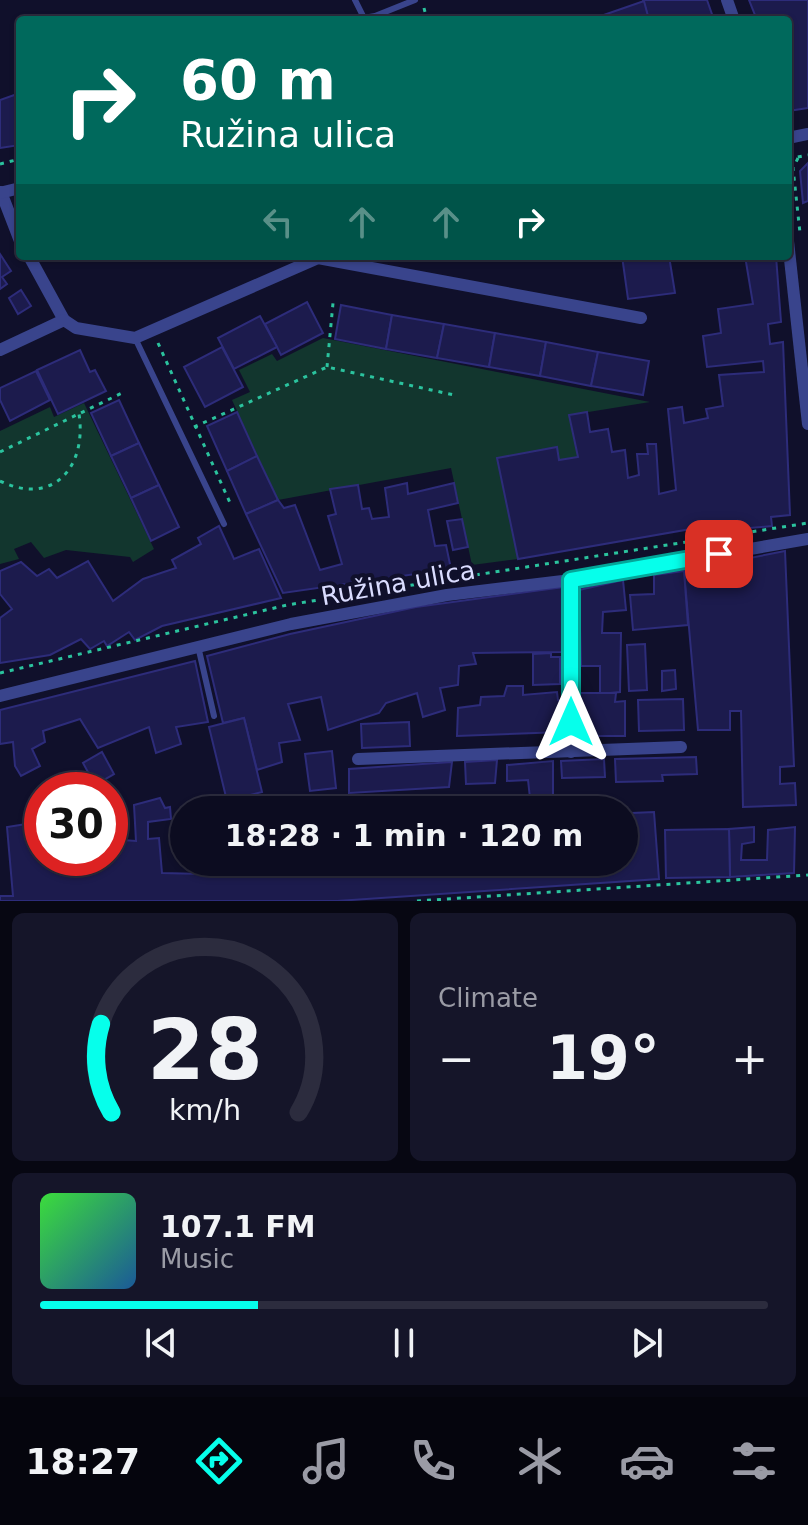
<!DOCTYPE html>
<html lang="en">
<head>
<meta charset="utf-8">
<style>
  :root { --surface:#0c0c20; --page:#151529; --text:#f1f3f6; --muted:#9a9ba5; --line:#2c2c3e; --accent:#06ffeb }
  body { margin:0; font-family:"DejaVu Sans",sans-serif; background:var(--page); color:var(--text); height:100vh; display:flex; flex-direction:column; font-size:30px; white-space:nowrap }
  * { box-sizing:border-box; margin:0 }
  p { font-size:26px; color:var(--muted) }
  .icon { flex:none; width:44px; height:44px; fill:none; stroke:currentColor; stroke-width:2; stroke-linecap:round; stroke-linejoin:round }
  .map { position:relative; height:901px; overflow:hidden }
  .side { display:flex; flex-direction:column; gap:12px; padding:12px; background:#070712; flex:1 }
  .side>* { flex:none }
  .top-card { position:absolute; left:16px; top:16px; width:776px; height:244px; border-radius:8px; box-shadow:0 2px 6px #0004,0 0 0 2px var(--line); background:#00695c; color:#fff; overflow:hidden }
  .speed { position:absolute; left:24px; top:772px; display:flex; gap:16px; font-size:40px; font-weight:700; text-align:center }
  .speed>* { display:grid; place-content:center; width:104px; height:104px; border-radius:50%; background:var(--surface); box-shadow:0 2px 6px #0004,0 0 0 2px var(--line); line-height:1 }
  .speed .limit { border:12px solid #d22; background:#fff; color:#111 }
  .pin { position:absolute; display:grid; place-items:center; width:68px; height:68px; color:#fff; margin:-34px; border-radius:16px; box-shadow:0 4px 12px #0006 }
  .me { position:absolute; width:88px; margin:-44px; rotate:0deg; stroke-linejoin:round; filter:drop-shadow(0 0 6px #0008) }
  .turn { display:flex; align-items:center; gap:28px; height:168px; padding:0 32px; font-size:36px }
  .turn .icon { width:104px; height:104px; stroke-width:2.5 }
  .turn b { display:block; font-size:56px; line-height:68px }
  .lanes { display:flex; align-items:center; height:76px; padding:0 32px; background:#0003; justify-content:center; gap:40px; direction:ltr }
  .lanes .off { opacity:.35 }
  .big { font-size:60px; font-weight:700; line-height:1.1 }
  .side .widget { flex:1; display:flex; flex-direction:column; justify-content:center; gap:12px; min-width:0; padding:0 28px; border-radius:12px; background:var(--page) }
  .side .dial { align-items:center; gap:0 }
  .dial svg { height:208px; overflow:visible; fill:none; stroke:var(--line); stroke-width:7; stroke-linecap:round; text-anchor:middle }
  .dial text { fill:var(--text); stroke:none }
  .song { display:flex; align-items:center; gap:24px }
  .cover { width:96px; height:96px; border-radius:12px; background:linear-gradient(135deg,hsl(120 70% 55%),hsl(210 70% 35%)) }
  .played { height:8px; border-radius:4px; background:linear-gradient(90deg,var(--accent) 30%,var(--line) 30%) }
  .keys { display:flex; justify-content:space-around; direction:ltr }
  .heat { display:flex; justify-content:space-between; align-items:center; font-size:44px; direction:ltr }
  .side .tiles { flex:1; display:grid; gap:12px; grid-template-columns:1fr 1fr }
  .widget:last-child { grid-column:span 2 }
  .trip { position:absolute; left:170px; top:796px; width:468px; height:80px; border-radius:40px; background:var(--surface); box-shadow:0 2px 6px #0004,0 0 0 2px var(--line); font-weight:700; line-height:80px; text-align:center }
  .dock { display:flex; height:128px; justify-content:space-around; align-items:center; background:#05050d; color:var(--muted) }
  .dock .icon { width:56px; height:56px }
  .dock .on { color:var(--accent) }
  .dock b { font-size:36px; color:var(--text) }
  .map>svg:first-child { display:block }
  .green { fill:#12362e }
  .building { fill:#1c1b4d; stroke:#2d2c7a; stroke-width:2 }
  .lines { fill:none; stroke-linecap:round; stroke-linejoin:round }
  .path { stroke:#2bc39e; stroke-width:3; stroke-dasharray:4 6; stroke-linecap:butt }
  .lane { stroke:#39448c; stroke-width:6 }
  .street { stroke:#39448c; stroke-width:12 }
  .route-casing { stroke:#04a699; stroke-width:20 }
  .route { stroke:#06ffeb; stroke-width:14 }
  .labels { text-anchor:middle; stroke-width:8; stroke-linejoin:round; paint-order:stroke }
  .street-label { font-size:26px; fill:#dadcff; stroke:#10102b }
</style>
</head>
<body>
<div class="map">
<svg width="808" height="901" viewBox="0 0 808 901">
  <rect width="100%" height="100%" fill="#10102b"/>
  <!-- green -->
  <g class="green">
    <polygon points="323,338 650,402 570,415 578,457 559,460 556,447 497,458 518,559 472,565 451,468 278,500 232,400 250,392 239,370 272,354 277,361"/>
    <polygon points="84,403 154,549 133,562 130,557 66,550 44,558 31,542 14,549 19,559 0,564 0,431 50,407 54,417"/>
  </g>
  <!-- building -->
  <g class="building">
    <polygon points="643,0 707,0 714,20 649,20"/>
    <polygon points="749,0 808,0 808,108 788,111 788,20 757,20"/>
    <polygon points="644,1 649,20 595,20 595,18"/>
    <polygon points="20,93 20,145 0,148 0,100"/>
    <polygon points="808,163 808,201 803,203 800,171"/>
    <polygon points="0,254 11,271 2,277 7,284 0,289"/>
    <polygon points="622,256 669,256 675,293 628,299"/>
    <polygon points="745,256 776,256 781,322 768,324 770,344 783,342 790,515 771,517 772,526 738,529 737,521 518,559 497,458 557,447 559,460 578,457 569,415 587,412 590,432 608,429 612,452 625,450 628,478 639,475 637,454 648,454 647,444 656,444 659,494 676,490 668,409 682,407 684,423 708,418 706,409 723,406 719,375 764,372 763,361 707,367 703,336 721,333 718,309 753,304"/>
    <polygon points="21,290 31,306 18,314 9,298"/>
    <polygon points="307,302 323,333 281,355 265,324"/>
    <polygon points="341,305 392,315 386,349 335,339"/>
    <polygon points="392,315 444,324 437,358 386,349"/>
    <polygon points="260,316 277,347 234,369 218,338"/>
    <polygon points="444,324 495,333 489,367 437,358"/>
    <polygon points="495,333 546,342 540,376 489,367"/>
    <polygon points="546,342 598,352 591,386 540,376"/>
    <polygon points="222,347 243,387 205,407 184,367"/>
    <polygon points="80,350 90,372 95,370 106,391 58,414 37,370"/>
    <polygon points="598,352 649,361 643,395 591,386"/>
    <polygon points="36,371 50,400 10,421 0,400 0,388"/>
    <polygon points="119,400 139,443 111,456 91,413"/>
    <polygon points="237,412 257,456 227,471 207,426"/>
    <polygon points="139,443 159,485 131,498 111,456"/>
    <polygon points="257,456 278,500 246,514 227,471"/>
    <polygon points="407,483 408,494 454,483 458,503 428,510 435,546 446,545 451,569 283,593 246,514 278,500 284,508 295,505 320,570 342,564 328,516 336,514 330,489 358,485 362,509 369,508 372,519 389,517 385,488"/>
    <polygon points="159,485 179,527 151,541 131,498"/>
    <polygon points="462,519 468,547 453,550 447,521"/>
    <polygon points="219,526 234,559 259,549 281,598 162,626 135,640 129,632 107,646 104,641 90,649 81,639 50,655 0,663 0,618 12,609 0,594 0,571 21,562 37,576 49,569 57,578 88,561 113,601 143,579 176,568 172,560 201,544 198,538"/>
    <polygon points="785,551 794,766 780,767 780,784 795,783 796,805 743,807 741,711 730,711 730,730 698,730 684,571"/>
    <polygon points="684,571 688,625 633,630 630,595 654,594 654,575"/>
    <polygon points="623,580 626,610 603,612 602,633 621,633 620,692 600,694 600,666 581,666 579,590"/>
    <polygon points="564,587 564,652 473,653 476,664 459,666 458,685 440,688 445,710 423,717 417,693 386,703 379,713 328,730 321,697 288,704 300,740 279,743 282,762 257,770 244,718 223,723 207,656 290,634 416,607"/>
    <polygon points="645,644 647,690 629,691 627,645"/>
    <polygon points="551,653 551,657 560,657 560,684 533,685 533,654"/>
    <polygon points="195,661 208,722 176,727 181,744 156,753 149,727 98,748 80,719 43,731 45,742 32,749 40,766 21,776 15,766 13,742 0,744 0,710"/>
    <polygon points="675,670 676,689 662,691 662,671"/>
    <polygon points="507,686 523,686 523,695 557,692 558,700 564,703 563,732 457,736 458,708 480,705 481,697 504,696"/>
    <polygon points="579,693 616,693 615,702 625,701 625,736 579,736"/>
    <polygon points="683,699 684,730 639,731 638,700"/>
    <polygon points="244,718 262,792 227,801 209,727"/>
    <polygon points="409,722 410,746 362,748 361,724"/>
    <polygon points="332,751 336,788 310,791 305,754"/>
    <polygon points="102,752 114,774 95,785 83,763"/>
    <polygon points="696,757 697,774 662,775 663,781 616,782 615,759"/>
    <polygon points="604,759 605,777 562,778 561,761"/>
    <polygon points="497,760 495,783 466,784 465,762"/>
    <polygon points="553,761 553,798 530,798 528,780 507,781 507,765"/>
    <polygon points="452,762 449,787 349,793 349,769"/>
    <polygon points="160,798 165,808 170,807 171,819 148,822 148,839 159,838 162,873 203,874 203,862 624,862 624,834 631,833 632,813 654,812 659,879 337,901 0,901 0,896 13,896 7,827 33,823 42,858 110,858 110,809 121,808 122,840 136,841 134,805"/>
    <polygon points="754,827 754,842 742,844 741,860 767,860 768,830 795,827 794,873 730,877 729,829"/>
    <polygon points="729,829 730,877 666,878 665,830"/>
  </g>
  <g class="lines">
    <!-- path -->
    <g class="path">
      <polyline points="424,8 427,20"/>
      <polyline points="798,158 793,168 800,233"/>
      <polyline points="788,159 808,155"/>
      <polyline points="0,164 20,159"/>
      <polyline points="158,343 231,505"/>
      <polyline points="327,367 333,303"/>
      <polyline points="194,427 327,367 454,395"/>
      <polyline points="0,452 122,393"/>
      <path d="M0 481C54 507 87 466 79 414"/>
      <polyline points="456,578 808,523"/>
      <polyline points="0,673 287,605 425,583"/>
      <polyline points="417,901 808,875"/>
    </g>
    <!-- lane -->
    <g class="lane">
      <polyline points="355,0 364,18 375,16 415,0"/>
      <polyline points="135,338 224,524"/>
      <polyline points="198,646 214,716"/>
    </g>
    <!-- street -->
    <g class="street">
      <polyline points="727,0 734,20"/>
      <polyline points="788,138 808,134"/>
      <polyline points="1,192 20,241"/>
      <polyline points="0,193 20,188"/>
      <polyline points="788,241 808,424"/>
      <polyline points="29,256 64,320"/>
      <polyline points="0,350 64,320 76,328 135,338 318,258 641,318"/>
      <polyline points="571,580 571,752"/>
      <polyline points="0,696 291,624 447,595 571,580 808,539"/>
      <polyline points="358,759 681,747"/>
    </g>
  </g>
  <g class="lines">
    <!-- route casing -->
    <g class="route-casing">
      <polyline id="route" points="571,722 571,580 719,554"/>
    </g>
    <!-- route -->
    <use href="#route" class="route"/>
  </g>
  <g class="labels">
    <!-- street labels -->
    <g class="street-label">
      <text transform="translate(398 583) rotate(-10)" y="9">Ružina ulica</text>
    </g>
  </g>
</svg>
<div class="speed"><div class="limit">30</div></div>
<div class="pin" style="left:719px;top:554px;background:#d93025"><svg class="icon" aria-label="arrive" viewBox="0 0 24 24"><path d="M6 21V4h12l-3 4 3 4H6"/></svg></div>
<svg class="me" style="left:571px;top:722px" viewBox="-20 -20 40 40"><path d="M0-17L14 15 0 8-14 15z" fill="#06ffeb" stroke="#fff" stroke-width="4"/></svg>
<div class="trip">18:28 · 1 min · 120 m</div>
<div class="top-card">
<div class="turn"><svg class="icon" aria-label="right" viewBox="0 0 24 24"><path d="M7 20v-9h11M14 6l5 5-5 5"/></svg><div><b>60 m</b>Ružina ulica</div></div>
<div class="lanes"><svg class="icon off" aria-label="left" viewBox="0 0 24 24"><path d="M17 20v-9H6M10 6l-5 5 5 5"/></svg><svg class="icon off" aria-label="ahead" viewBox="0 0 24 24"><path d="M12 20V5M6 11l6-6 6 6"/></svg><svg class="icon off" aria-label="ahead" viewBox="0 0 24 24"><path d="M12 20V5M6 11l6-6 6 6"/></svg><svg class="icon" aria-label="right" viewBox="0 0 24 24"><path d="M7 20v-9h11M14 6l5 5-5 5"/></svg></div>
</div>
</div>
<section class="side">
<div class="tiles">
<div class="widget dial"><svg viewBox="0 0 100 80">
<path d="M14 69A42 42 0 1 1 86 69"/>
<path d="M14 69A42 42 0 0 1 10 35" stroke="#06ffeb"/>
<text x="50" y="56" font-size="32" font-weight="700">28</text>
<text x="50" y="72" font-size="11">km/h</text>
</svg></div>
<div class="widget"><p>Climate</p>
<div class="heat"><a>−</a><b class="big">19°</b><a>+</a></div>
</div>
<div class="widget">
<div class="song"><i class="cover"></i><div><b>107.1 FM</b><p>Music</p></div></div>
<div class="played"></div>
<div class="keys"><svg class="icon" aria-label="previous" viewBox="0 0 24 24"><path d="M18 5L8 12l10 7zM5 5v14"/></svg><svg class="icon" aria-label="pause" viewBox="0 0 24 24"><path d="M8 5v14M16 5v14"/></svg><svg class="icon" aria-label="next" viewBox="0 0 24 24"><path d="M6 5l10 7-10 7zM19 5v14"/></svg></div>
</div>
</div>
</section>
<nav class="dock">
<b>18:27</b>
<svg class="icon on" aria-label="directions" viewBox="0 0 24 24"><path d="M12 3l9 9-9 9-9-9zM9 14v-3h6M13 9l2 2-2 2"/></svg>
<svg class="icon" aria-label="music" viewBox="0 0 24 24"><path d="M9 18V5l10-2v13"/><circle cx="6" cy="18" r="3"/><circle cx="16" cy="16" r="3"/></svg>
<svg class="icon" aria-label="phone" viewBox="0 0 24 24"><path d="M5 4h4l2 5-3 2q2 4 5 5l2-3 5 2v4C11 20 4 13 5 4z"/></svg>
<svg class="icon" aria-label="climate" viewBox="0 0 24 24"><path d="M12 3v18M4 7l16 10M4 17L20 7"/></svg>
<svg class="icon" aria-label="car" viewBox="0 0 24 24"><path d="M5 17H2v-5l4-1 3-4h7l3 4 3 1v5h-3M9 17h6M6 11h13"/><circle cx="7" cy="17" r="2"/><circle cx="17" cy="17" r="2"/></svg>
<svg class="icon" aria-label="filters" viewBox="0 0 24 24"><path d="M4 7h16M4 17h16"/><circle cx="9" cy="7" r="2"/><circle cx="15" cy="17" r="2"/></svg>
</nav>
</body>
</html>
